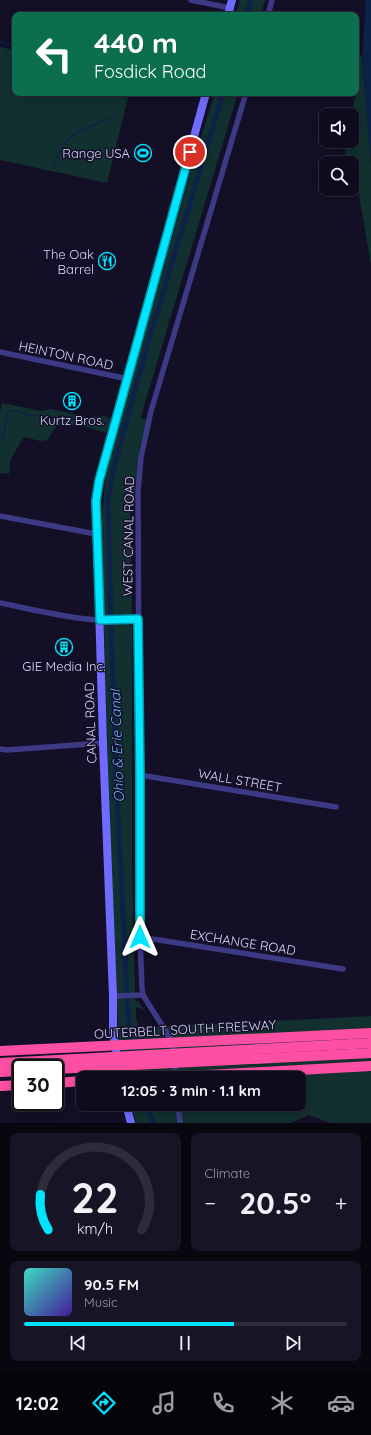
<!DOCTYPE html>
<html lang="en">
<head>
<meta charset="utf-8">
<style>
  :root { --surface:#0e0b1c; --page:#171425; --text:#f1f3f6; --muted:#9b9ba3; --line:#2e2b3b; --accent:#00e5ff }
  body { margin:0; font-family:Quicksand,sans-serif; background:var(--page); color:var(--text); height:100vh; display:flex; flex-direction:column; font-size:15px; white-space:nowrap }
  * { box-sizing:border-box; margin:0 }
  p { font-size:13px; color:var(--muted) }
  .icon { flex:none; width:22px; height:22px; fill:none; stroke:currentColor; stroke-width:2; stroke-linecap:round; stroke-linejoin:round }
  .map { position:relative; height:1123px; overflow:hidden }
  .sheet { display:flex; flex-direction:column; gap:10px; padding:10px; background:#08060f; flex:1 }
  .sheet>* { flex:none }
  .top-card { position:absolute; left:12px; top:12px; width:347px; height:84px; border-radius:8px; box-shadow:0 2px 10px #0003,0 0 0 1px var(--line); background:#0b6e4f; color:#fff; overflow:hidden }
  .tools { position:absolute; left:319px; top:108px; display:grid; gap:8px }
  .tools a { display:grid; place-items:center; width:40px; height:40px; border-radius:8px; background:var(--surface); box-shadow:0 2px 10px #0003,0 0 0 1px var(--line); font-size:20px }
  .speed { position:absolute; left:12px; top:1059px; display:flex; gap:8px; font-size:20px; font-weight:700; text-align:center }
  .speed>* { display:grid; place-content:center; width:52px; height:52px; border-radius:50%; background:var(--surface); box-shadow:0 2px 10px #0003,0 0 0 1px var(--line); line-height:1 }
  .speed .limit { border:2px solid #111; border-radius:6px; background:#fff; color:#111 }
  .pin { position:absolute; display:grid; place-items:center; width:34px; height:34px; color:#fff; margin:-17px; border:2px solid #fff; border-radius:50%; box-shadow:0 1px 4px #0007 }
  .me { position:absolute; width:44px; margin:-22px; rotate:0deg; stroke-linejoin:round; filter:drop-shadow(0 0 3px #0008) }
  .turn { display:flex; align-items:center; gap:14px; height:84px; padding:0 16px; font-size:18px }
  .turn .icon { width:52px; height:52px; stroke-width:2.5 }
  .turn b { display:block; font-size:28px; line-height:34px }
  .big { font-size:30px; font-weight:800; line-height:1.1 }
  .sheet .tile { flex:1; display:flex; flex-direction:column; justify-content:center; gap:6px; min-width:0; padding:0 14px; border-radius:8px; background:var(--page) }
  .sheet .dial { align-items:center; gap:0 }
  .dial svg { height:104px; overflow:visible; fill:none; stroke:var(--line); stroke-width:7; stroke-linecap:round; text-anchor:middle }
  .dial text { fill:var(--text); stroke:none }
  .song { display:flex; align-items:center; gap:12px }
  .cover { width:48px; height:48px; border-radius:6px; background:linear-gradient(135deg,hsl(170 70% 55%),hsl(260 70% 35%)) }
  .played { height:4px; border-radius:2px; background:linear-gradient(90deg,var(--accent) 65%,var(--line) 65%) }
  .keys { display:flex; justify-content:space-around; direction:ltr }
  .heat { display:flex; justify-content:space-between; align-items:center; font-size:22px; direction:ltr }
  .sheet .tiles { flex:1; display:grid; gap:10px; grid-template-columns:1fr 1fr }
  .tile:last-child { grid-column:span 2 }
  .trip { position:absolute; left:76px; top:1071px; width:230px; height:40px; border-radius:8px; background:var(--surface); box-shadow:0 2px 10px #0003,0 0 0 1px var(--line); font-weight:800; line-height:40px; text-align:center }
  .tab-bar { display:flex; height:64px; justify-content:space-around; align-items:center; background:#06040b; color:var(--muted) }
  .tab-bar .icon { width:28px; height:28px }
  .tab-bar .active { color:var(--accent) }
  .tab-bar b { font-size:18px; color:var(--text) }
  .map>svg:first-child { display:block }
  .green { fill:#12302f }
  .water { fill:#0c2248 }
  .lines { fill:none; stroke-linecap:round; stroke-linejoin:round }
  .stream { stroke:#0c2248; stroke-width:1.5 }
  .canal { stroke:#0c2248; stroke-width:5 }
  .street { stroke:#3d3a85; stroke-width:5.5 }
  .secondary { stroke:#6f6bff; stroke-width:8 }
  .highway { stroke:#ff4fa3; stroke-width:10 }
  .highway-bridge { stroke:#ff4fa3; stroke-width:10 }
  .route-casing { stroke:#0095a6; stroke-width:10 }
  .route { stroke:#00e5ff; stroke-width:7 }
  .labels { text-anchor:middle; stroke-width:3; stroke-linejoin:round; paint-order:stroke }
  .poi-label { font-size:13px; fill:#d9d4ff; stroke:#130f26; text-anchor:end }
  .street-label { font-size:13px; fill:#d9d4ff; stroke:#130f26 }
  .water-label { font-size:14px; font-style:italic; fill:#62b6ff; stroke:#130f26 }
</style>
</head>
<body>
<div class="map">
<svg width="371" height="1123" viewBox="0 0 371 1123">
  <rect width="100%" height="100%" fill="#130f26"/>
  <!-- green -->
  <g class="green">
    <polygon points="240,0 265,0 261,15 236,15"/>
    <polygon points="0,47 15,50 15,93 129,93 107,183 0,160"/>
    <polygon points="358,53 362,56 371,163 371,265 357,183 352,182 352,163 344,163 347,141 352,141 351,115 356,93"/>
    <polygon points="215,93 238,93 144,406 141,418 149,421 143,444 140,444 135,504 130,504 132,618 130,626 132,626 132,860 135,1000 139,1002 144,1010 136,1007 136,1015 138,1028 371,1016 371,1123 331,1123 309,1115 290,1123 136,1123 131,1104 299,1104 299,1078 126,1078 119,1043 113,929 101,529 107,460 140,351 194,159"/>
    <path d="M2 403 42 411 51 409 87 417 103 416 111 418 106 433C95 430 66 419 56 427 52 430 50 436 48 440L40 441 24 437 20 443 10 461 9 474 0 473V413Z"/>
  </g>
  <!-- water -->
  <polygon class="water" points="366,0 371,0 371,163 362,56"/>
  <g class="lines">
    <!-- stream -->
    <g class="stream">
      <polyline points="0,42 15,46"/>
      <polyline points="125,99 127,93"/>
      <path d="M52 167C60 148 69 134 90 126 99 123 107 121 115 115"/>
      <path d="M0 442C7 432 4 421 9 411H17L28 415 109 423"/>
    </g>
    <!-- canal -->
    <g class="canal">
      <polyline points="246,15 251,0"/>
      <polyline points="132,1057 129,1032 116,774 111,627 108,499 115,463 148,343 223,93"/>
      <polyline points="134,1065 137,1078"/>
      <polyline points="144,1104 154,1123"/>
    </g>
    <!-- street -->
    <g class="street">
      <polyline points="191,0 230,8"/>
      <polyline points="268,15 272,0"/>
      <polyline points="0,352 128,379"/>
      <polyline points="0,516 96,534"/>
      <path d="M0 603C45 612 92 625 138 619"/>
      <polyline points="0,749 7,750 103,743"/>
      <polyline points="140,775 336,807"/>
      <polyline points="140,937 343,969"/>
      <polyline points="113,996 143,995"/>
      <polyline points="176,1078 172,1041 146,1000 143,995 142,988 140,937 138,492 141,457 151,411 246,93"/>
      <polyline points="178,1104 180,1123"/>
    </g>
    <!-- secondary -->
    <g class="secondary">
      <polyline points="228,15 232,0"/>
      <polyline points="121,1078 113,1032 113,996 103,743 96,501 99,481 206,93"/>
      <polyline points="126,1104 131,1123"/>
    </g>
    <!-- highway -->
    <g class="highway">
      <polyline points="0,1072 21,1071"/>
      <polyline points="55,1083 83,1081"/>
      <polyline points="0,1086 21,1085"/>
    </g>
    <!-- highway-bridge -->
    <g class="highway-bridge">
      <polyline points="0,1051 371,1033"/>
      <polyline points="0,1063 371,1043"/>
      <polyline points="55,1069 371,1053"/>
      <polyline points="154,1078 371,1066"/>
    </g>
  </g>
  <g class="lines">
    <!-- route casing -->
    <g class="route-casing">
      <polyline id="route" points="140,937 140,775 138,619 100,620 96,501 99,481 190,152"/>
    </g>
    <!-- route -->
    <use href="#route" class="route"/>
  </g>
  <!-- icons -->
  <defs>
    <g id="stadium-ring" transform="scale(0.9)"><circle r="9.5" fill="#130f26" stroke="#00e5ff" stroke-width="1.5"/><path d="M0-5a6.5 5 0 1 0 0 10a6.5 5 0 1 0 0-10ZM-3.5-1.8h7v3.6h-7Z" fill="#00e5ff"/></g>
    <g id="restaurant-ring" transform="scale(0.9)"><circle r="9.5" fill="#130f26" stroke="#00e5ff" stroke-width="1.5"/><path d="M-5-6h1v4h1v-4h1v4h1v-4h1v5L-1.5 .5V6h-2V.5L-5-1ZM5-6V6H3V1.5H1.5Q1.5-4 5-6Z" fill="#00e5ff"/></g>
    <g id="building-ring" transform="scale(0.9)"><circle r="9.5" fill="#130f26" stroke="#00e5ff" stroke-width="1.5"/><path d="M-4-6H4V6H1V3H-1V6H-4ZM-2.5-4.3h1.7v1.8h-1.7ZM.8-4.3h1.7v1.8H.8ZM-2.5-1h1.7V.8h-1.7ZM.8-1h1.7V.8H.8Z" fill="#00e5ff"/></g>
  </defs>
  <g fill-rule="evenodd">
    <use href="#stadium-ring" x="143" y="153"/>
    <use href="#restaurant-ring" x="107" y="261"/>
    <use href="#building-ring" x="72" y="401"/>
    <use href="#building-ring" x="64" y="647"/>
  </g>
  <g class="labels">
    <!-- poi labels -->
    <g class="poi-label">
      <text x="130" y="158">Range USA</text>
      <text x="94" y="259">The Oak<tspan x="94" dy="15">Barrel</tspan></text>
      <text x="72" y="425" text-anchor="middle">Kurtz Bros.</text>
      <text x="64" y="671" text-anchor="middle">GIE Media Inc.</text>
    </g>
    <!-- street labels -->
    <g class="street-label">
      <text transform="translate(66 355) rotate(12)" y="5">HEINTON ROAD</text>
      <text transform="translate(128 536) rotate(-89)" y="5">WEST CANAL ROAD</text>
      <text transform="translate(90 723) rotate(-92)" y="5">CANAL ROAD</text>
      <text transform="translate(240 780) rotate(10)" y="5">WALL STREET</text>
      <text transform="translate(243 942) rotate(9)" y="5">EXCHANGE ROAD</text>
      <text transform="translate(185 1029) rotate(-3)" y="5">OUTERBELT SOUTH FREEWAY</text>
    </g>
    <!-- water labels -->
    <g class="water-label">
      <text transform="translate(117 746) rotate(-92)" y="5">Ohio &amp; Erie Canal</text>
    </g>
  </g>
</svg>
<div class="tools">
<a><svg class="icon" aria-label="sound" viewBox="0 0 24 24"><path d="M4 9h4l5-4v14l-5-4H4zM17 9q2 3 0 6"/></svg></a>
<a><svg class="icon" aria-label="search" viewBox="0 0 24 24"><circle cx="10" cy="10" r="6"/><path d="M15 15l6 6"/></svg></a>
</div>
<div class="speed"><div class="limit">30</div></div>
<div class="pin" style="left:190px;top:152px;background:#d93025"><svg class="icon" aria-label="arrive" viewBox="0 0 24 24"><path d="M6 21V4h12l-3 4 3 4H6"/></svg></div>
<svg class="me" style="left:140px;top:937px" viewBox="-20 -20 40 40"><path d="M0-17L14 15 0 8-14 15z" fill="#00e5ff" stroke="#fff" stroke-width="4"/></svg>
<div class="trip">12:05 · 3 min · 1.1 km</div>
<div class="top-card">
<div class="turn"><svg class="icon" aria-label="left" viewBox="0 0 24 24"><path d="M17 20v-9H6M10 6l-5 5 5 5"/></svg><div><b>440 m</b>Fosdick Road</div></div>
</div>
</div>
<section class="sheet">
<div class="tiles">
<div class="tile dial"><svg viewBox="0 0 100 80">
<path d="M14 69A42 42 0 1 1 86 69"/>
<path d="M14 69A42 42 0 0 1 8 42" stroke="#00e5ff"/>
<text x="50" y="56" font-size="32" font-weight="700">22</text>
<text x="50" y="72" font-size="11">km/h</text>
</svg></div>
<div class="tile"><p>Climate</p>
<div class="heat"><a>−</a><b class="big">20.5°</b><a>+</a></div>
</div>
<div class="tile">
<div class="song"><i class="cover"></i><div><b>90.5 FM</b><p>Music</p></div></div>
<div class="played"></div>
<div class="keys"><svg class="icon" aria-label="previous" viewBox="0 0 24 24"><path d="M18 5L8 12l10 7zM5 5v14"/></svg><svg class="icon" aria-label="pause" viewBox="0 0 24 24"><path d="M8 5v14M16 5v14"/></svg><svg class="icon" aria-label="next" viewBox="0 0 24 24"><path d="M6 5l10 7-10 7zM19 5v14"/></svg></div>
</div>
</div>
</section>
<nav class="tab-bar">
<b>12:02</b>
<svg class="icon active" aria-label="directions" viewBox="0 0 24 24"><path d="M12 3l9 9-9 9-9-9zM9 14v-3h6M13 9l2 2-2 2"/></svg>
<svg class="icon" aria-label="music" viewBox="0 0 24 24"><path d="M9 18V5l10-2v13"/><circle cx="6" cy="18" r="3"/><circle cx="16" cy="16" r="3"/></svg>
<svg class="icon" aria-label="phone" viewBox="0 0 24 24"><path d="M5 4h4l2 5-3 2q2 4 5 5l2-3 5 2v4C11 20 4 13 5 4z"/></svg>
<svg class="icon" aria-label="climate" viewBox="0 0 24 24"><path d="M12 3v18M4 7l16 10M4 17L20 7"/></svg>
<svg class="icon" aria-label="car" viewBox="0 0 24 24"><path d="M5 17H2v-5l4-1 3-4h7l3 4 3 1v5h-3M9 17h6M6 11h13"/><circle cx="7" cy="17" r="2"/><circle cx="17" cy="17" r="2"/></svg>
</nav>
</body>
</html>
